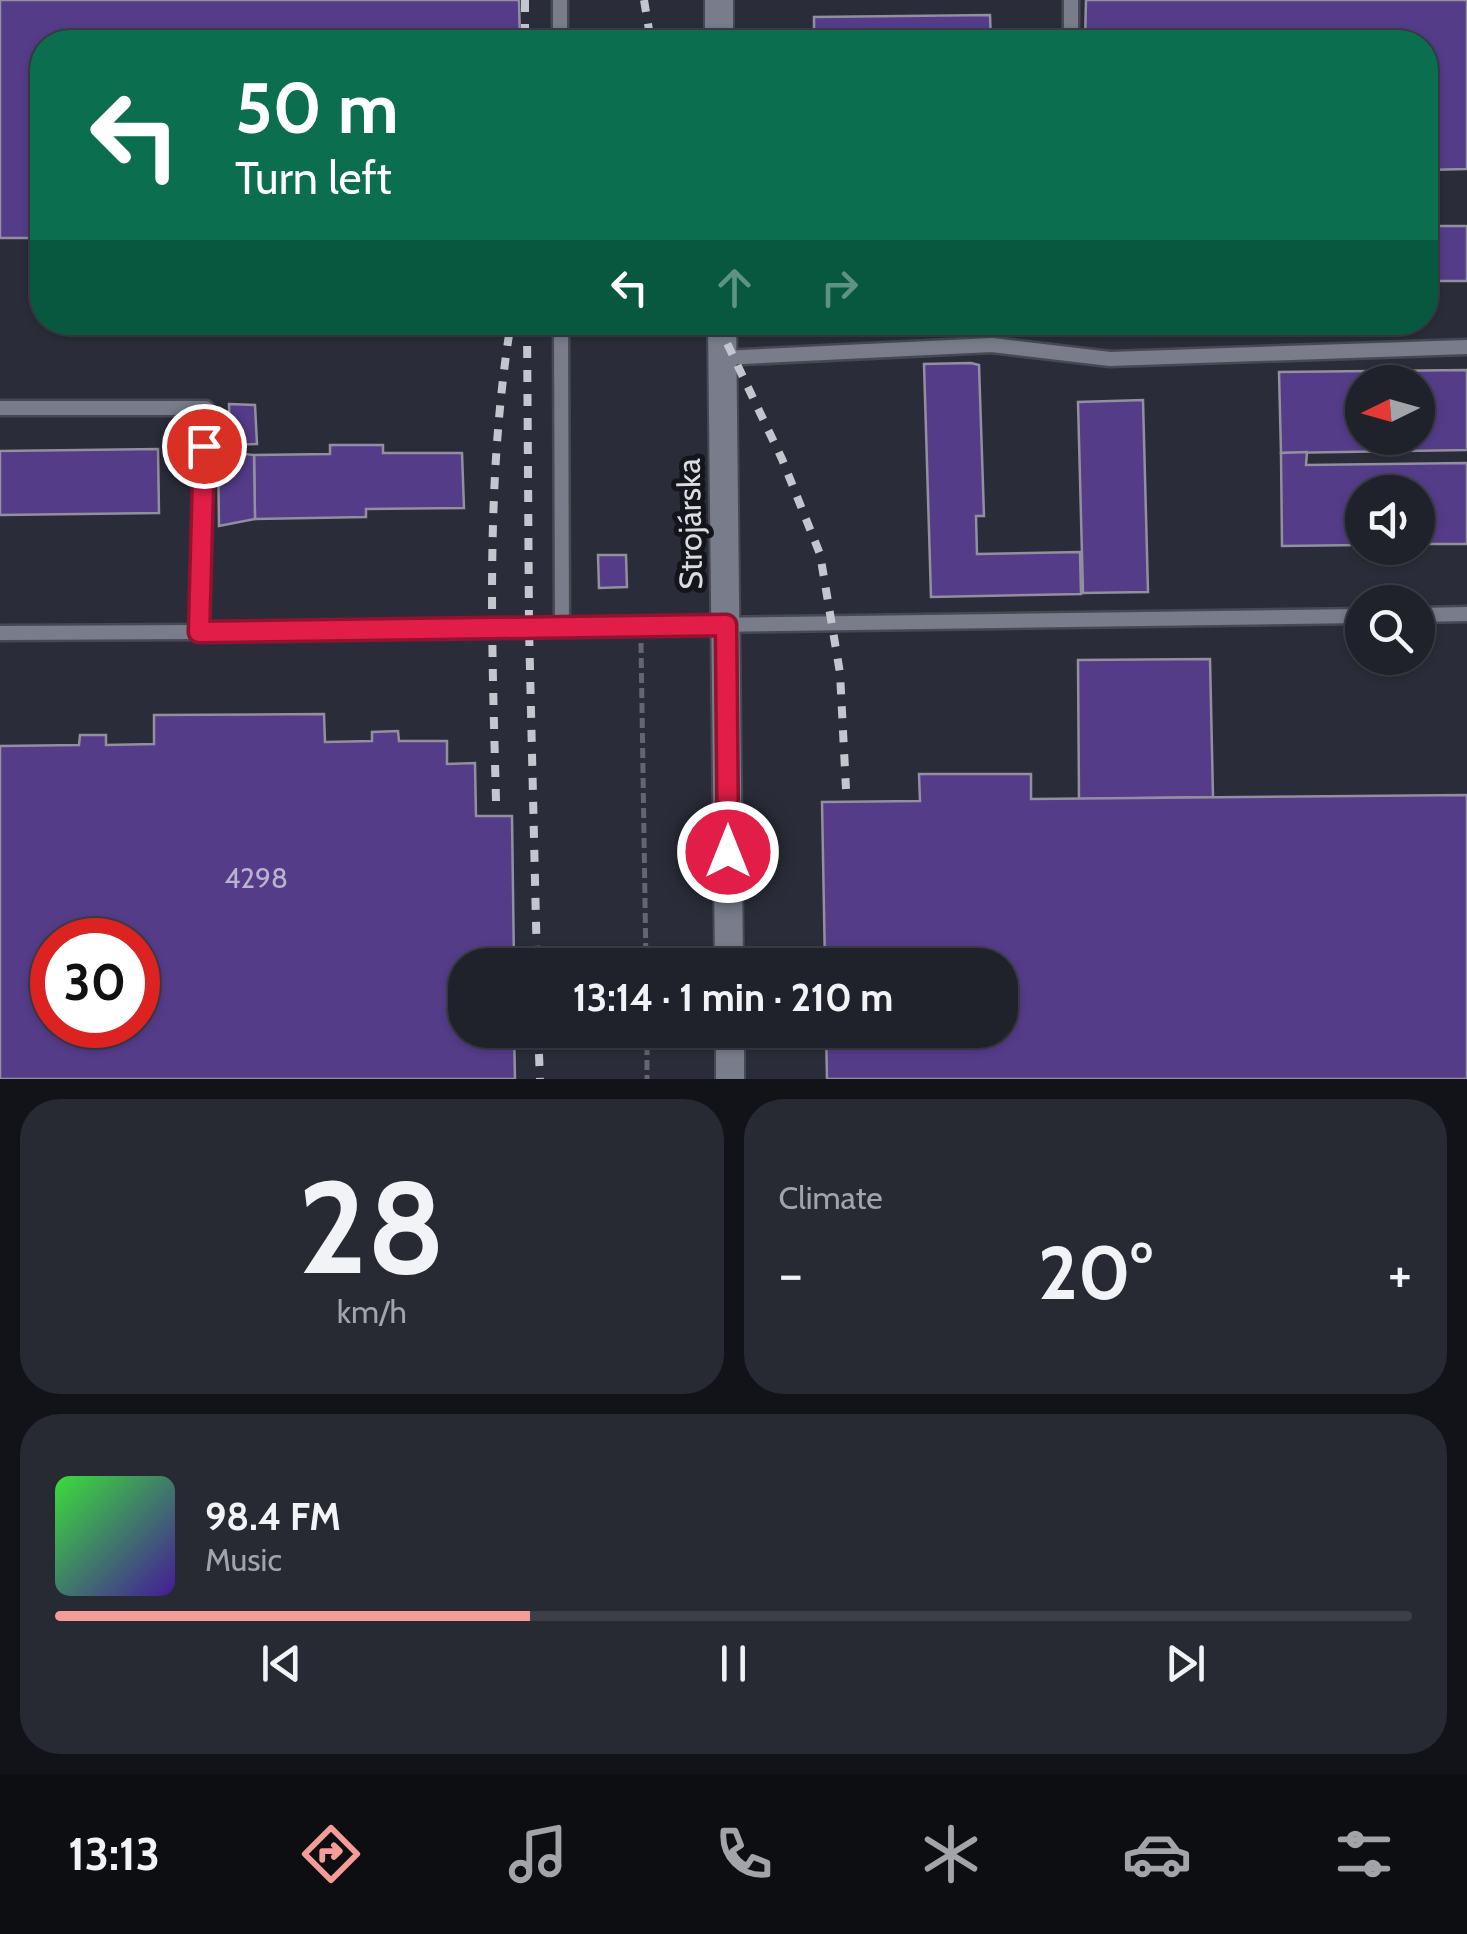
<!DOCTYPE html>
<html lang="en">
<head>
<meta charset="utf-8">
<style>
  :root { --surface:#20222b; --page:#282a33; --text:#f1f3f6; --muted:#a2a4a9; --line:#3d3f47; --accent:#f59b98 }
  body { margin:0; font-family:Cabin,sans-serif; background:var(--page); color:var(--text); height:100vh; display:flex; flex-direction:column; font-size:38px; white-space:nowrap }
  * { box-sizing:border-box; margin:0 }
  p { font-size:32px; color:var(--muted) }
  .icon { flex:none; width:55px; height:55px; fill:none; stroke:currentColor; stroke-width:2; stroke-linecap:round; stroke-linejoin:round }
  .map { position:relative; height:1079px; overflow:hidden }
  .drawer { display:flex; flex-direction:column; gap:20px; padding:20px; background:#121318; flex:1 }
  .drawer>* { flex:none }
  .top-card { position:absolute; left:30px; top:30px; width:1408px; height:305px; border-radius:40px; box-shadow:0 2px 8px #0004,0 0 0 2px var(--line); background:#0b6e4f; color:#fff; overflow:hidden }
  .needle { width:65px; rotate:265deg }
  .fabs { position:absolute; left:1345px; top:365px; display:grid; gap:20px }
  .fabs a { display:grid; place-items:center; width:90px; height:90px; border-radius:50%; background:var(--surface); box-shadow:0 2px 8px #0004,0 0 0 2px var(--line); font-size:50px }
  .speed { position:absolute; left:30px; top:918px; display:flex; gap:20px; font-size:50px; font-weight:700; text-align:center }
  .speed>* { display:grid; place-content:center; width:130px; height:130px; border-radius:50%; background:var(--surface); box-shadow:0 2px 8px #0004,0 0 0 2px var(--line); line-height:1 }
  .speed .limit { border:15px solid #d22; background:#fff; color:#111 }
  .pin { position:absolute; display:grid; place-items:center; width:85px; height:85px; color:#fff; margin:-42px; border:5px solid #fff; border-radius:50%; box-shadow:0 2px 10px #0007 }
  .me { position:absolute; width:110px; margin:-55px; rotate:0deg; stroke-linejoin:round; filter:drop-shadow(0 0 8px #0008) }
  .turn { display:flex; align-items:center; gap:35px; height:210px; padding:0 40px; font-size:45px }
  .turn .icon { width:130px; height:130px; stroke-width:2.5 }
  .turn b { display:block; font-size:70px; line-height:85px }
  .lanes { display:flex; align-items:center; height:95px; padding:0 40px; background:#0003; justify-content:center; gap:50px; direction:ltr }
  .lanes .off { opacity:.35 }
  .big { font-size:75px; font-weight:700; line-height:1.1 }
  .drawer .card { flex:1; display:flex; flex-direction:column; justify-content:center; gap:15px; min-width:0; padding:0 35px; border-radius:40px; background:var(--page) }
  .drawer .dial { align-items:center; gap:0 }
  .dial b { font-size:130px; line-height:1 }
  .song { display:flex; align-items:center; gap:30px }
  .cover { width:120px; height:120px; border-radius:15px; background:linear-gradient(135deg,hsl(120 70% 55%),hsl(260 70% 35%)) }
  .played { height:10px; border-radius:5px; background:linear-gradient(90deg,var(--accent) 35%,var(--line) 35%) }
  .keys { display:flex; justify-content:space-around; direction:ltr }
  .heat { display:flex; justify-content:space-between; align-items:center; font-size:55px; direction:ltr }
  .drawer .tiles { flex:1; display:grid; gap:20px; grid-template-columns:1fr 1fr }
  .card:last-child { grid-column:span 2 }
  .trip { position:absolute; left:448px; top:948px; width:570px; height:100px; border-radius:40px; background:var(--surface); box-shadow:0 2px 8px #0004,0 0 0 2px var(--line); font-weight:700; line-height:100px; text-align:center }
  .tab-bar { display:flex; height:160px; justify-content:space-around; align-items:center; background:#0d0e11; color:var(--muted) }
  .tab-bar .icon { width:70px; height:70px }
  .tab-bar .selected { color:var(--accent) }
  .tab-bar b { font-size:45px; color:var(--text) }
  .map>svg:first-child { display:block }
  .building { fill:#543c89; stroke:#928f9e; stroke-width:2.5; fill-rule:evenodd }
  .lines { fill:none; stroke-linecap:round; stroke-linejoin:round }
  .lane-casing { stroke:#464953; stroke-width:19 }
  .street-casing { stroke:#464953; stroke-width:32 }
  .path { stroke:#636670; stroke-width:5; stroke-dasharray:10 5; stroke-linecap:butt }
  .lane { stroke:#787c8b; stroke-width:14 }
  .street { stroke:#787c8b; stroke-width:28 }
  .rail { stroke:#c4c6cf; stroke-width:8; stroke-dasharray:12 12; stroke-linecap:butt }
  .route-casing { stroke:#92132f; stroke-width:25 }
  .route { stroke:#e11d48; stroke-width:18 }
  .labels { text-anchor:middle; stroke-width:10; stroke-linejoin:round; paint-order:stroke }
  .number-label { font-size:28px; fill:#b8b4cd }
  .street-label { font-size:32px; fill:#dadce4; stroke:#14151b }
</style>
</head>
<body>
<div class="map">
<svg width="1467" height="1079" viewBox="0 0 1467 1079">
  <rect width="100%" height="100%" fill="#2a2d39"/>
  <!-- building -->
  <g class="building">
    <polygon points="0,0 519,0 520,42 42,42 42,238 0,238"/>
    <polygon points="1086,0 1467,0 1467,169 1425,170 1425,42 1085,42"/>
    <polygon points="990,15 991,42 814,42 814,17"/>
    <rect x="1425" y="226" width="42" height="55"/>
    <polygon points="971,363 979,365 984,516 976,516 977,554 1080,552 1081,594 931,597 924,364"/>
    <path d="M1467 370V450L1281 453 1279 372ZM1362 382H1418V438H1362Z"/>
    <polygon points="1143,400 1148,592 1083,593 1078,402"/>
    <polygon points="229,404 255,405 257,444 230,445"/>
    <polygon points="330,445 383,445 383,453 462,453 464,508 366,509 366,517 255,519 254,455 330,454"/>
    <polygon points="158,449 159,513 0,515 0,451"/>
    <polygon points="218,451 254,455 255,519 219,526"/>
    <polygon points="1307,452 1306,465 1467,463 1467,544 1418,544 1418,492 1362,492 1362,545 1282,546 1281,453"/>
    <polygon points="598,555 626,555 627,587 599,588"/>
    <polygon points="1210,659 1213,797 1079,799 1078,660"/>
    <path d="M324 714 325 742 372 741V732L398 731 399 741H447V764L475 763 476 816H512L514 965H465V1030H514L515 1079H0V746L79 745 80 735H106V745L154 744V715ZM52 940H138V1025H52Z"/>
    <polygon points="919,774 1031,774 1031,799 1467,795 1467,1079 827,1079 826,1030 1000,1030 1000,965 825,965 822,802 920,801"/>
  </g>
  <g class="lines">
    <!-- lane casing -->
    <g class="lane-casing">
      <g id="lane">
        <polyline points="560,0 560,42"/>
        <polyline points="1071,0 1071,42"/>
        <polyline points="561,322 562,629"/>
        <polyline points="723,358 992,345 1110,359 1467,347"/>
        <polyline points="0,408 206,408 199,632 1362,616"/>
        <polyline points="1418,615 1467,614"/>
        <polyline points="0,633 199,632"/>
      </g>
    </g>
    <!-- street casing -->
    <g class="street-casing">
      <g id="street">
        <polyline points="719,0 719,42"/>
        <polyline points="722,322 729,965"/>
        <polyline points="730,1030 730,1079"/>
      </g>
    </g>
    <!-- path -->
    <g class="path">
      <polyline points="641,643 646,965"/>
      <polyline points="647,1030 647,1079"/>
    </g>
    <!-- lane -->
    <use href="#lane" class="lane"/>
    <!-- street -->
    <use href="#street" class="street"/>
    <!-- rail -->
    <g class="rail">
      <polyline points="525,0 525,42"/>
      <polyline points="644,0 651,42"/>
      <polyline points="527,322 529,627 537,965"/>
      <polyline points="717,322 782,459 820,554 840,673 846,789"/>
      <path d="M496 801C492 641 485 481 511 322"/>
      <polyline points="538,1030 540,1079"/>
    </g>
  </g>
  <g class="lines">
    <!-- route casing -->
    <g class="route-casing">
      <polyline id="route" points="204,446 199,632 726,625 728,852"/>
    </g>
    <!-- route -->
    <use href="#route" class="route"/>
  </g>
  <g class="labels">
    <!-- number labels -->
    <g class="number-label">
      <text x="256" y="888">4298</text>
    </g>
    <!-- street labels -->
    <g class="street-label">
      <text transform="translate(690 524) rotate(-91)" y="11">Strojárska</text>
    </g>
  </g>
</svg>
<div class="fabs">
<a><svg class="needle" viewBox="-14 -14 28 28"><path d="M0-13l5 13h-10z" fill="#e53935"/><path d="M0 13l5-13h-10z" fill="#a2a4a9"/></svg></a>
<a><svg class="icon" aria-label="sound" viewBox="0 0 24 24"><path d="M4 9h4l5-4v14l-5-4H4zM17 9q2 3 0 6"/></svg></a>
<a><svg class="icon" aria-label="search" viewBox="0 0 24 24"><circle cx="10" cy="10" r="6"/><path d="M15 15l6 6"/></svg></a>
</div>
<div class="speed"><div class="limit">30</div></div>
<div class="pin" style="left:204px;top:446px;background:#d93025"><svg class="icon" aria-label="arrive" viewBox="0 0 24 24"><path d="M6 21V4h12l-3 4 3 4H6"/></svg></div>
<svg class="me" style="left:728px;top:852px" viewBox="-20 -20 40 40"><circle r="17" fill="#e11d48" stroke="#fff" stroke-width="3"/><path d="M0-11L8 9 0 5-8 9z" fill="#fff"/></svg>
<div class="trip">13:14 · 1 min · 210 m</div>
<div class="top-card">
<div class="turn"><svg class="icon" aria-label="left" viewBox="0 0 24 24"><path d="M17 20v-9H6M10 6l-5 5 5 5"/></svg><div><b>50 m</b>Turn left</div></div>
<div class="lanes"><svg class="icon" aria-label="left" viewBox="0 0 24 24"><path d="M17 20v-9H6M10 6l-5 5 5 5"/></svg><svg class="icon off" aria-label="ahead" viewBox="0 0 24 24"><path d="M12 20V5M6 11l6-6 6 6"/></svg><svg class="icon off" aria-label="right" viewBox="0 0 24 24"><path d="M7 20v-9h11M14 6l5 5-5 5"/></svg></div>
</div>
</div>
<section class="drawer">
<div class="tiles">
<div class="card dial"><b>28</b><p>km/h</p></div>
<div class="card"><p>Climate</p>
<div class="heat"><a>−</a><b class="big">20°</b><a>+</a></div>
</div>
<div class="card">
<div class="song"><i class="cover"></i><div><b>98.4 FM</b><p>Music</p></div></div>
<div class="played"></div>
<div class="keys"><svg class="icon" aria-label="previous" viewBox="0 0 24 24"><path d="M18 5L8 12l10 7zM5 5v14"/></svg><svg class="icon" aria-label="pause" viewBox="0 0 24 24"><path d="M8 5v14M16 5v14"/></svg><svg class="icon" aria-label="next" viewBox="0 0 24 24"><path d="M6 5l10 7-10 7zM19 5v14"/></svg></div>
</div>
</div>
</section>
<nav class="tab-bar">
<b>13:13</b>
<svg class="icon selected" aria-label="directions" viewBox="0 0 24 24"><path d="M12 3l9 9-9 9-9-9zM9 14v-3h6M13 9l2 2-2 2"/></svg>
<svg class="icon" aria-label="music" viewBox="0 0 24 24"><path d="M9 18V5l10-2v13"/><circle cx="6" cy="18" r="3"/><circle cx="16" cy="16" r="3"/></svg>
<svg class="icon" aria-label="phone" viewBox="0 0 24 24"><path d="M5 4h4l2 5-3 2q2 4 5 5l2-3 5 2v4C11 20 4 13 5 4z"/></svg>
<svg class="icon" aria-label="climate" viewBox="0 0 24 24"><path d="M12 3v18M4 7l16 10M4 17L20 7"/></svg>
<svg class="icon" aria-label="car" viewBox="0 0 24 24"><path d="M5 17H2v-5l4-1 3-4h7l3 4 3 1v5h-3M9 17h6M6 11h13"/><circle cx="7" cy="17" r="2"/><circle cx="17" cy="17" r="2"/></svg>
<svg class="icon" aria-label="filters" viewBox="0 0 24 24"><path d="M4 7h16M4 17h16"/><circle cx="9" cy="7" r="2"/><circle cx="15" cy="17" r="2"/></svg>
</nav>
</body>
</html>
